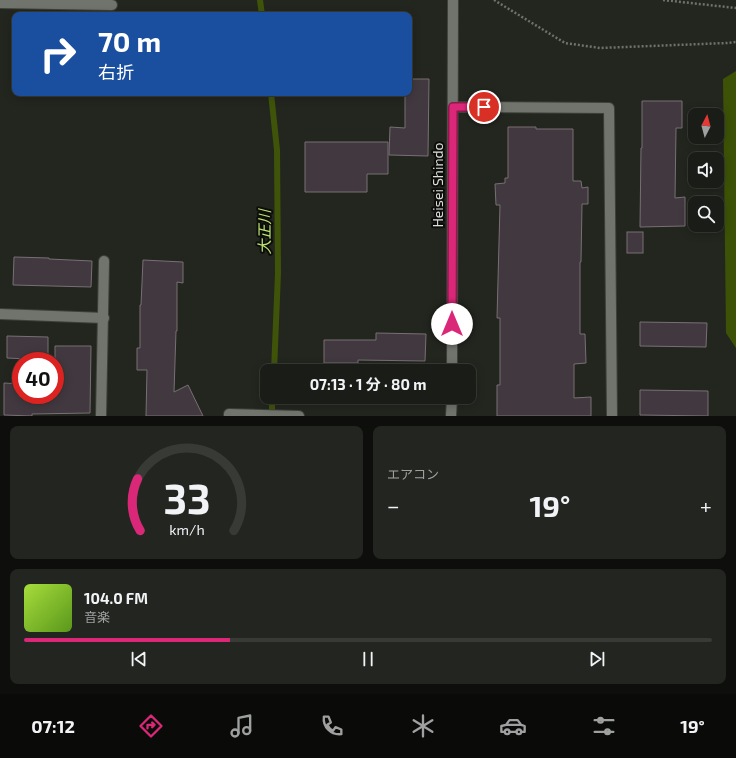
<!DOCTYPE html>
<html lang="ja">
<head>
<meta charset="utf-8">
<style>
  :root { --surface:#1a1c17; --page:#232520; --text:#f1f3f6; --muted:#9fa1a1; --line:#383a36; --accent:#db2777 }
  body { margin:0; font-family:"Exo 2","Noto Sans JP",sans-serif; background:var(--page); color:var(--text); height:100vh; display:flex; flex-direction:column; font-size:15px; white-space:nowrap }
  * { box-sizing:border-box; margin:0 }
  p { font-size:13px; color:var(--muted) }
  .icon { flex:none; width:22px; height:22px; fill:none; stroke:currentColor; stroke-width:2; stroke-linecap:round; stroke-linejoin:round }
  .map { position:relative; height:416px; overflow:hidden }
  .details { display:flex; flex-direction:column; gap:10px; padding:10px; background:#0e0f0d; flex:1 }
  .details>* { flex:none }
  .top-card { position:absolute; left:12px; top:12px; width:400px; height:84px; border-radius:8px; box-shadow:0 2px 10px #0003,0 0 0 1px var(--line); background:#1a4fa0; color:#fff; overflow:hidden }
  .needle { width:26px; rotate:6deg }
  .controls { position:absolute; left:688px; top:108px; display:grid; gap:8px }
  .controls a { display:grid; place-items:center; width:36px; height:36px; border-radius:8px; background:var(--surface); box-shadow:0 2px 10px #0003,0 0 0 1px var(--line); font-size:20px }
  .speed { position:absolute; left:12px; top:352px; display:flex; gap:8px; font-size:20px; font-weight:700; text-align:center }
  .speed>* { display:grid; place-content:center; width:52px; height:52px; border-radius:50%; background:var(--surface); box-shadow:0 2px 10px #0003,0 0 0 1px var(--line); line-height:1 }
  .speed .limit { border:6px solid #d22; background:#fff; color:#111 }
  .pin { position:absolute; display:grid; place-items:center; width:34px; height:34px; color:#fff; margin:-17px; border:2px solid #fff; border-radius:50%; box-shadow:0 1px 4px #0007 }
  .me { position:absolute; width:44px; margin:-22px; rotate:0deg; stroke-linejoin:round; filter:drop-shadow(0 0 3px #0008) }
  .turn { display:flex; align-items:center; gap:14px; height:84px; padding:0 20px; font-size:18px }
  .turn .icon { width:52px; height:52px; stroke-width:2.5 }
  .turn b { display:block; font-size:28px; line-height:34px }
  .big { font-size:30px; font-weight:700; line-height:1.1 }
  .details .card { flex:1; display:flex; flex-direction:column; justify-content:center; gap:6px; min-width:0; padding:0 14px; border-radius:8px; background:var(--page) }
  .details .dial { align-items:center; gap:0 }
  .dial svg { height:104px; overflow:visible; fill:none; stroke:var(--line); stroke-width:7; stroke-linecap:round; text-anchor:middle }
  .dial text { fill:var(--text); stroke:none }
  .song { display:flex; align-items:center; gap:12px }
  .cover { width:48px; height:48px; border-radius:6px; background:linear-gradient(135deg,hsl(80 70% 55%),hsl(90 70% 35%)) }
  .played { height:4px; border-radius:2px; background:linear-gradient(90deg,var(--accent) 30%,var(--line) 30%) }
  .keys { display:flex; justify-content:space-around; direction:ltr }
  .heat { display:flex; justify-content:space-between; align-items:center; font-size:22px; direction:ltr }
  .details .tiles { flex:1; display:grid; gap:10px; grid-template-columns:1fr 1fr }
  .card:last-child { grid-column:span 2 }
  .trip { position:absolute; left:260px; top:364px; width:216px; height:40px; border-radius:8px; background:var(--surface); box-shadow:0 2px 10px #0003,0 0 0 1px var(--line); font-weight:700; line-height:40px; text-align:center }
  .tab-bar { display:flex; height:64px; justify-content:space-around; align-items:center; background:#0a0b09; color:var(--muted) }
  .tab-bar .icon { width:28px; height:28px }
  .tab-bar .current { color:var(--accent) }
  .tab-bar b { font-size:18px; color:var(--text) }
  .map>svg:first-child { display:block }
  .forest { fill:#3d5206 }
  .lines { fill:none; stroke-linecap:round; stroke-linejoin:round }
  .stream { stroke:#3f5409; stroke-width:6 }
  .building { fill:#41393f; stroke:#786f75 }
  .minor-casing { stroke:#3e413a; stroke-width:12 }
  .path { stroke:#6f716b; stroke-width:2.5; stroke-dasharray:2 2; stroke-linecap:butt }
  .minor { stroke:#71746c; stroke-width:10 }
  .route-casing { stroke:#8e194d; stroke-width:10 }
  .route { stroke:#db2777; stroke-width:7 }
  .labels { text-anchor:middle; stroke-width:4; stroke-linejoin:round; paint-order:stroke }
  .street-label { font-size:14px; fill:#dcded9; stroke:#0d0e0b }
  .water-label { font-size:15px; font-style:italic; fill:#bfe771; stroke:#0d0e0b }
</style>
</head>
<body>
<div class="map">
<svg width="736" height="416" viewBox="0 0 736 416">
  <rect width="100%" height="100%" fill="#23261f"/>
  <!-- forest -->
  <polygon class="forest" points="736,71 736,348 726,333 723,79"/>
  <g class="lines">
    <!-- stream -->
    <g class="stream">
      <polyline points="260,0 262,15"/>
      <polyline points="271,93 277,150 278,273 274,371"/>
      <polyline points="272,416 272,397"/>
    </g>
  </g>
  <!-- building -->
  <g class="building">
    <polygon points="409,79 429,79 428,156 389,155 390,127 405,128 405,93 409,93"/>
    <polygon points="642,101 682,101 682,128 676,128 675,198 685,197 685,226 640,227 641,148 642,148"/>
    <polygon points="508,127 536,127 536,129 573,129 573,181 581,181 582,188 588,187 588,204 582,204 581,262 580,262 580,334 585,334 586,363 574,364 574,398 591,397 591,416 497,416 497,385 500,385 500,318 497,318 500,205 496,205 495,184 505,183 505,178 508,178"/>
    <polygon points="305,142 388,142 388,174 367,174 367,192 305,192"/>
    <rect x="627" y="232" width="16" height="21"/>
    <polygon points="14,257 49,258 49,259 92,261 91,287 13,285"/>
    <polygon points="143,260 183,262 183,283 177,282 177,331 176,331 174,392 188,385 203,416 146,416 147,370 137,370 137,348 140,348 140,305 141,305"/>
    <polygon points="640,322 707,323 706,347 640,346"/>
    <polygon points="376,333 426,334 425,361 358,360 358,363 324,363 324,340 376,340"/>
    <polygon points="7,336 48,337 48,360 7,358"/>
    <polygon points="55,346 91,346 90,413 32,414 32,416 4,415 4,383 21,384 21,395 55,395"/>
    <polygon points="640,390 708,391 708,416 640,415"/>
  </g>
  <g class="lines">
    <!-- minor casing -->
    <g class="minor-casing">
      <g id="minor">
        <polyline points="0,3 112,5"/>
        <polyline points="453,107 609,108 612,416"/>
        <polyline points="0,314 104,318"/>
        <polyline points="452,371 453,0"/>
        <polyline points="101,416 104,261"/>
        <polyline points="229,416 229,414 299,416"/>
        <polyline points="451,416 452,397"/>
      </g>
    </g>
    <!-- path -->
    <g class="path">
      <polyline points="494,0 565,43 600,48 727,43 736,42"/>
      <polyline points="663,0 736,8"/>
    </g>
    <!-- minor -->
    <use href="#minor" class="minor"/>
  </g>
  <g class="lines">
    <!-- route casing -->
    <g class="route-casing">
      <polyline id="route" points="452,324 453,107 484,107"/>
    </g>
    <!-- route -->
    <use href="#route" class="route"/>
  </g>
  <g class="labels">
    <!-- street labels -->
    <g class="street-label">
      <text transform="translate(438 185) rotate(-90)" y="5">Heisei Shindo</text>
    </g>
    <!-- water labels -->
    <g class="water-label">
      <text transform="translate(265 232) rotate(-90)" y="5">大正川</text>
    </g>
  </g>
</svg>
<div class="controls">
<a><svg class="needle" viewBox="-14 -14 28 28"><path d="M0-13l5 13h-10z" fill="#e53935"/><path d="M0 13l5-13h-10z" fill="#9fa1a1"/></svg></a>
<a><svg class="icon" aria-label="sound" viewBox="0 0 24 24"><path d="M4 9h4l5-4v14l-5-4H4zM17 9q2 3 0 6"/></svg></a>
<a><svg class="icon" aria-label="search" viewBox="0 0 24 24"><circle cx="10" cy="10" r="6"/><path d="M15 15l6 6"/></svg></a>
</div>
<div class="speed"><div class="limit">40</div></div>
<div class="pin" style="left:484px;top:107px;background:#d93025"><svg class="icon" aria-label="arrive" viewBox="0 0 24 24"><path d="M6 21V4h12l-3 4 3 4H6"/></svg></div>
<svg class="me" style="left:452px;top:324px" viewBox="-20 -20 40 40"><circle r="19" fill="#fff"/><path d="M0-13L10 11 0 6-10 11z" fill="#db2777"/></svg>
<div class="trip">07:13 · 1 分 · 80 m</div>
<div class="top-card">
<div class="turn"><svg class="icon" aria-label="right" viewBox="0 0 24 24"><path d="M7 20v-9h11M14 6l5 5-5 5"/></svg><div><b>70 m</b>右折</div></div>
</div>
</div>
<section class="details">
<div class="tiles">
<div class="card dial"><svg viewBox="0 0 100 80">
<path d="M14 69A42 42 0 1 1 86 69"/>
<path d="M14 69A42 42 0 0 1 12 29" stroke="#db2777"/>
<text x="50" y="56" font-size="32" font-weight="700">33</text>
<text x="50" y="72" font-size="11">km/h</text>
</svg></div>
<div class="card"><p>エアコン</p>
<div class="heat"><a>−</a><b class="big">19°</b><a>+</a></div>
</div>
<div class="card">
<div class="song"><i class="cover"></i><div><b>104.0 FM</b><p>音楽</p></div></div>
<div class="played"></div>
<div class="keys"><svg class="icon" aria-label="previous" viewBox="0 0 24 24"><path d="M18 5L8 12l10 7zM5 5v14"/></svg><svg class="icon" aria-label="pause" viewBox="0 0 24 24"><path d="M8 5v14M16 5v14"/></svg><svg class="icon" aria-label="next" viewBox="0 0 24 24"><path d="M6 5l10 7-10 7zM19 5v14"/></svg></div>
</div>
</div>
</section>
<nav class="tab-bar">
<b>07:12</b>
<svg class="icon current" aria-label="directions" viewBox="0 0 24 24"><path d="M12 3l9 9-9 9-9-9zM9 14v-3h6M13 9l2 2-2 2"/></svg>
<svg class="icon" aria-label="music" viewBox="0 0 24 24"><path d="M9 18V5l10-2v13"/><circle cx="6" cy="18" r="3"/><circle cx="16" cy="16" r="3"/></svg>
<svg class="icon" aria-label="phone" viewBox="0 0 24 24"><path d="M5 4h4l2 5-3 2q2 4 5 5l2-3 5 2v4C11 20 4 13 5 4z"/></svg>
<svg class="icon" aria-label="climate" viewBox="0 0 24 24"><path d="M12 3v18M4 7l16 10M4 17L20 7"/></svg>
<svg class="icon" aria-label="car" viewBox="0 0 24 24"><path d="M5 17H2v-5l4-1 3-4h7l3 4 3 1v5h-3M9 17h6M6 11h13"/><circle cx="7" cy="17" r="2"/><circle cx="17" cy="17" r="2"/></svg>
<svg class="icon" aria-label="filters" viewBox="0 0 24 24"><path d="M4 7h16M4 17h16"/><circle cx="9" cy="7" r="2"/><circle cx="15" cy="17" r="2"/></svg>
<b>19°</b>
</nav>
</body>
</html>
